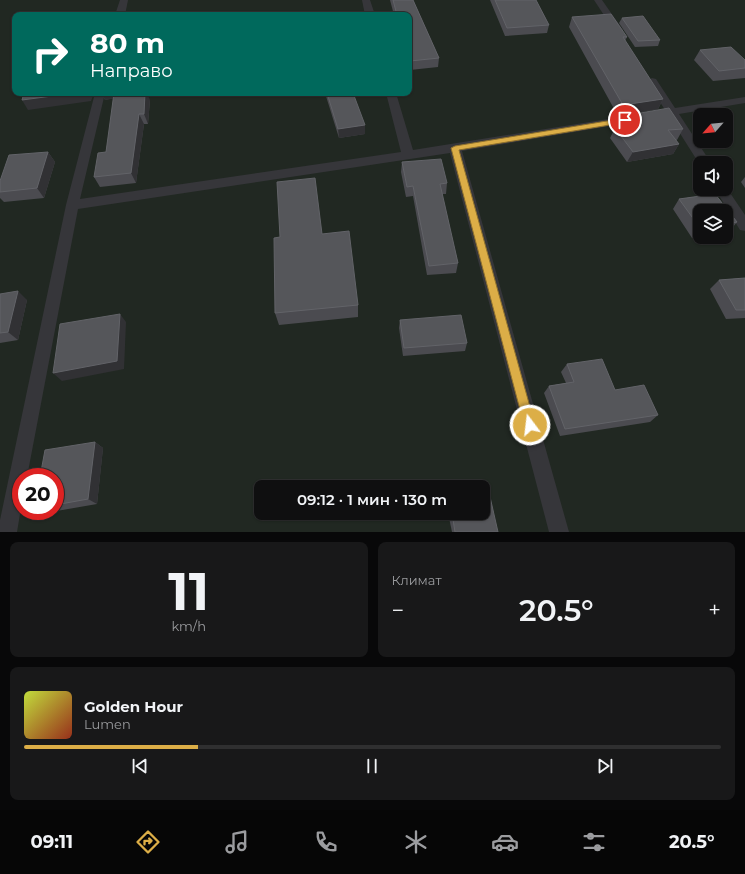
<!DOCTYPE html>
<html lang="ru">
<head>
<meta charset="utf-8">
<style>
  :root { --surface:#0f0f10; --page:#181819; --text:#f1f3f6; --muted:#9b9c9f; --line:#2f2f30; --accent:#dcae47 }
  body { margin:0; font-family:Montserrat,sans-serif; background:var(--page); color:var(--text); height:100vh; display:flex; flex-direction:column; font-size:15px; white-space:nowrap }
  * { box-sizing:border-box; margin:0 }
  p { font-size:13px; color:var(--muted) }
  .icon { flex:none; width:22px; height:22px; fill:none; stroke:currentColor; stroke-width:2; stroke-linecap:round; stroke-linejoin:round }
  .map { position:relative; height:532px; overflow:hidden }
  .sheet { display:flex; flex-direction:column; gap:10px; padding:10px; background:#080809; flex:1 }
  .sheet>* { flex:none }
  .hud { position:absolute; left:12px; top:12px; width:400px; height:84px; border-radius:8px; box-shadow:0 1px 3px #0004,0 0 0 1px var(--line); background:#00695c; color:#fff; overflow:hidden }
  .needle { width:26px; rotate:243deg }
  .tools { position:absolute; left:693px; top:108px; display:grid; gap:8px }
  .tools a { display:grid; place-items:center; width:40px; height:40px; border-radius:8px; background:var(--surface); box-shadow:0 1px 3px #0004,0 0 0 1px var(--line); font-size:20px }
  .speed { position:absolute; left:12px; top:468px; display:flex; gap:8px; font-size:20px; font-weight:700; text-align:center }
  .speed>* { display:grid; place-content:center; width:52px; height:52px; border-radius:50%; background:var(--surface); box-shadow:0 1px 3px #0004,0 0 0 1px var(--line); line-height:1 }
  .speed .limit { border:6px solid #d22; background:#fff; color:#111 }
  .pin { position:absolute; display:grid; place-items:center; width:34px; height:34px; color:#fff; margin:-17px; border:2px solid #fff; border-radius:50%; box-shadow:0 1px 4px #0007 }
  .me { position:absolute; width:44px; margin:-22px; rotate:345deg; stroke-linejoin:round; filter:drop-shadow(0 0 3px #0008) }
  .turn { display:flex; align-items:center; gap:14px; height:84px; padding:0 12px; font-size:18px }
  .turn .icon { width:52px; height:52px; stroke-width:2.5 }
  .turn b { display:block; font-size:28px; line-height:34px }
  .big { font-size:30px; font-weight:600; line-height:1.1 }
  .sheet .widget { flex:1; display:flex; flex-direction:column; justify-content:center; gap:6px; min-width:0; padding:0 14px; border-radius:8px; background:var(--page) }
  .sheet .dial { align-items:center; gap:0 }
  .dial b { font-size:52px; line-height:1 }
  .song { display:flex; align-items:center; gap:12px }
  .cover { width:48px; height:48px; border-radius:6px; background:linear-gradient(135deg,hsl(70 70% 55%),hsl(10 70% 35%)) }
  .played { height:4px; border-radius:2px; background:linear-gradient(90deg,var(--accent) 25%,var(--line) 25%) }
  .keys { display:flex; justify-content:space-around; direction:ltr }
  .heat { display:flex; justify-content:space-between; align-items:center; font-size:22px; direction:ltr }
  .sheet .tiles { flex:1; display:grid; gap:10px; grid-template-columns:1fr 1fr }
  .widget:last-child { grid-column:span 2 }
  .trip { position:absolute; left:254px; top:480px; width:236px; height:40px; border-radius:8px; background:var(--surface); box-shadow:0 1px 3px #0004,0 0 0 1px var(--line); font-weight:600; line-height:40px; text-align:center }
  .tab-bar { display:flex; height:64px; justify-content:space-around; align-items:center; background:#060606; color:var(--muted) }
  .tab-bar .icon { width:28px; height:28px }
  .tab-bar .active { color:var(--accent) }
  .tab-bar b { font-size:18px; color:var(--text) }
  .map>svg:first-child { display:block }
  .green { fill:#212822; fill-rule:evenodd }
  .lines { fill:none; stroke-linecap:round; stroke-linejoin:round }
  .service { fill:#36363a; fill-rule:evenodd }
  .wall { fill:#4b4b50 }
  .shaded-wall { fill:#313134 }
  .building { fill:#55565a; stroke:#626368 }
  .route { fill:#dcae47; stroke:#8f712e }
</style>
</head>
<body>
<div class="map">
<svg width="745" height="532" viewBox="0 0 745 532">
  <rect width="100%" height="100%" fill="#141416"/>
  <!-- green -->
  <path class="green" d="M0 0H745V532H0ZM15 15H409V93H15ZM700 115H726V141H700ZM700 163H726V189H700ZM700 211H726V237H700ZM21 477H55V511H21ZM261 487H483V513H261Z"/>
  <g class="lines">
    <!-- service -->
    <g class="service">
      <polygon points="120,0 128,0 125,15 115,15"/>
      <polygon points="362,0 370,0 375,15 365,15"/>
      <polygon points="594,0 602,0 623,30 621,32 615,32"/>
      <polygon points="652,78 656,79 675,108 745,97 745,103 679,114 711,163 700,163 700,165 669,116 462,151 569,532 549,532 450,153 78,209 27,477 21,477 21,508 17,532 0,532 0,520 66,205 95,93 105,93 80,199 401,152 386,93 396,93 413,150 665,110 647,81"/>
      <polygon points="726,187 745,215 745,231 740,230 715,189 726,189"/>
    </g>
  </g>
  <!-- wall -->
  <g class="wall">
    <polygon points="390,0 413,0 439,58 438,67 410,70 409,67 409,15 394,15"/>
    <polygon points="490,0 536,0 549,25 547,33 505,36"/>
    <polygon points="572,17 627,37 625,41 663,99 658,109 618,116 569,27"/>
    <polygon points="622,18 660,40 658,46 635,47 619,23"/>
    <polygon points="700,50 745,60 745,78 713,81 694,60"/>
    <polygon points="102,93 150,100 148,124 144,124 136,183 100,187 94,177 106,152 114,98 105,100"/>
    <polygon points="325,93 353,93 365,134 339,138"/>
    <polygon points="629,115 683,129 677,140 676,140 679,144 673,154 627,162 610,138 615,128 624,126 624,125"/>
    <polygon points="48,152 55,162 44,198 4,202 0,198 0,181"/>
    <polygon points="402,162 447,183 446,194 442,194 458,263 456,273 427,275 413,196 406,197 401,172"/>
    <polygon points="745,177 745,188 741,182"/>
    <polygon points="715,194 737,222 729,232 726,233 726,211 700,211 700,237 692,238 673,209 679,199"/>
    <polygon points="322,234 358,305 358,317 279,325 275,313"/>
    <polygon points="745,278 745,318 726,319 710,289 719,280"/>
    <polygon points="0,294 27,300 18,340 0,343"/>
    <polygon points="400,320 467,343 465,351 403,356 399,328"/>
    <polygon points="567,364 615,390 658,415 650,422 560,436 544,393 549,386 566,383 561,372"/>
    <polygon points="95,442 103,448 97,504 45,513 40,511 55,511 55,477"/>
    <polygon points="448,513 483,513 498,532 452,532"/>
  </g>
  <!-- shaded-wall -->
  <g class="shaded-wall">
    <polygon points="75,93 94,93 91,101 28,110 22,100"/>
    <polygon points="102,93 132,93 131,96 105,100"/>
    <polygon points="145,93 147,93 150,100 148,124 144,114"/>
    <polygon points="663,99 658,109 618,116 623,105"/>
    <polygon points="139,114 144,124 136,183 131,173"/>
    <polygon points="365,125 365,134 339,138 338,129"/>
    <polygon points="679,144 673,154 627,162 633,152"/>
    <polygon points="48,152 55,162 44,198 37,188"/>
    <polygon points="18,291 27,300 18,340 8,332"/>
    <polygon points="120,314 126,322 124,369 62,381 53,373"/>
    <polygon points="95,442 103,448 97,504 88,499"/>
  </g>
  <!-- building -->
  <g class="building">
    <polygon points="393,0 413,0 439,58 410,61 409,57 409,15 397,15"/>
    <polygon points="495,0 536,0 549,25 507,28"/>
    <polygon points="611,14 627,37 623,37 663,99 623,105 572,17"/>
    <polygon points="643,16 660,40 638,41 622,18"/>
    <polygon points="731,47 745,60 745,68 719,71 700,50"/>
    <polygon points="24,93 75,93 22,100"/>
    <polygon points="114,93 145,93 144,114 139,114 131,173 94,177 98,153 106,152"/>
    <polygon points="327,93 353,93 365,125 338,129"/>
    <polygon points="669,108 683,129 668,130 679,144 633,152 615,128 635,125 629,115"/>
    <polygon points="48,152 37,188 0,192 0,181 9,155"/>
    <polygon points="441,159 447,183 440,184 458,263 429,266 413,186 407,187 402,162"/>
    <polygon points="315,178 322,234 349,231 358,305 275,313 274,238 280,237 277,182"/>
    <polygon points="715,194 737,222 726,224 726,211 700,211 700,228 679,199"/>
    <polygon points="745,278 745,310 736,310 719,280"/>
    <polygon points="18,291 8,332 0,333 0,294"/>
    <polygon points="120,314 117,361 53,373 60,324"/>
    <polygon points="461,315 467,343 404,348 400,320"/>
    <polygon points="602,359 615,390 644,385 658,415 565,429 549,386 574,382 567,364"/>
    <polygon points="95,442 88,499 55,505 55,477 40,477 45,450"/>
    <polygon points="488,488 498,532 455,532 452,513 483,513 483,489"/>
  </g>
  <!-- route -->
  <polygon class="route" points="625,118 628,118 628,122 459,150 535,425 533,428 530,430 526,428 524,425 451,148 455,146"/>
</svg>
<div class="tools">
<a><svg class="needle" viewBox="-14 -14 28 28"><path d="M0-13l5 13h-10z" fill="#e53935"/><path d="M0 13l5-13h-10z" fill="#9b9c9f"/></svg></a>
<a><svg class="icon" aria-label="sound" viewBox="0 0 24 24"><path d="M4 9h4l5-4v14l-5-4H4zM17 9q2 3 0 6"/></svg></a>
<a><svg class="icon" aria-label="layers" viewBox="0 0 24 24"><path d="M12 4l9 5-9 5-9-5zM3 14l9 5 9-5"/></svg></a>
</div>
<div class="speed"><div class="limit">20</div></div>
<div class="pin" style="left:625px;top:120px;background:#d93025"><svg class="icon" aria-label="arrive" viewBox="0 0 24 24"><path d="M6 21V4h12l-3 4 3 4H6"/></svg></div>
<svg class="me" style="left:530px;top:425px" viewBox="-20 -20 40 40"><circle r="17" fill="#dcae47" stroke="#fff" stroke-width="3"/><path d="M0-11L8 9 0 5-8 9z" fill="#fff"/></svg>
<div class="trip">09:12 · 1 мин · 130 m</div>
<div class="hud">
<div class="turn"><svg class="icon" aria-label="right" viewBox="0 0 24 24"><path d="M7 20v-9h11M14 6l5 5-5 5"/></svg><div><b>80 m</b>Направо</div></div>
</div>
</div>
<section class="sheet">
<div class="tiles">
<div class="widget dial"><b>11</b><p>km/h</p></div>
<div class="widget"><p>Климат</p>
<div class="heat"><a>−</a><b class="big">20.5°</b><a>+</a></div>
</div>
<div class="widget">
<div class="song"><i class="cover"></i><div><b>Golden Hour</b><p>Lumen</p></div></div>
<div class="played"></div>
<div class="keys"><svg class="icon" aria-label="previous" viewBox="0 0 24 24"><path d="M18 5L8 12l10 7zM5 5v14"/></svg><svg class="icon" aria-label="pause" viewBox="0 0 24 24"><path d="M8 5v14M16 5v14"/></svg><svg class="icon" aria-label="next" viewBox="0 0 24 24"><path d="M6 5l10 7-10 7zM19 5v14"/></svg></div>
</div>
</div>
</section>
<nav class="tab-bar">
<b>09:11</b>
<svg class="icon active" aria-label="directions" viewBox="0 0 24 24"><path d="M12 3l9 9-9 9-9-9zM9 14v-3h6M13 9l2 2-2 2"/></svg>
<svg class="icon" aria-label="music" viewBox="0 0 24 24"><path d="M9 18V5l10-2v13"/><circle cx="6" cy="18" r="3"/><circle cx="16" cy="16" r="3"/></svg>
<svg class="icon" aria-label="phone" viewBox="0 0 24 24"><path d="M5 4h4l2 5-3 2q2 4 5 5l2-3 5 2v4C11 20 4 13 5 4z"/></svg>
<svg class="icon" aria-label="climate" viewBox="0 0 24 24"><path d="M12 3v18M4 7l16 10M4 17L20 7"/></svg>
<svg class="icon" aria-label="car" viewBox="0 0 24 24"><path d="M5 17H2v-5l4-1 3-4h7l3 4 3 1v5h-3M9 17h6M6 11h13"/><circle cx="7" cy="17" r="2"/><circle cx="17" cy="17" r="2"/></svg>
<svg class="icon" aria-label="filters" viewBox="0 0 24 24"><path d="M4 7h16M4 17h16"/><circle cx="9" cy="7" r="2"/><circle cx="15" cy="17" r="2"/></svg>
<b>20.5°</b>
</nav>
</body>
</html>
